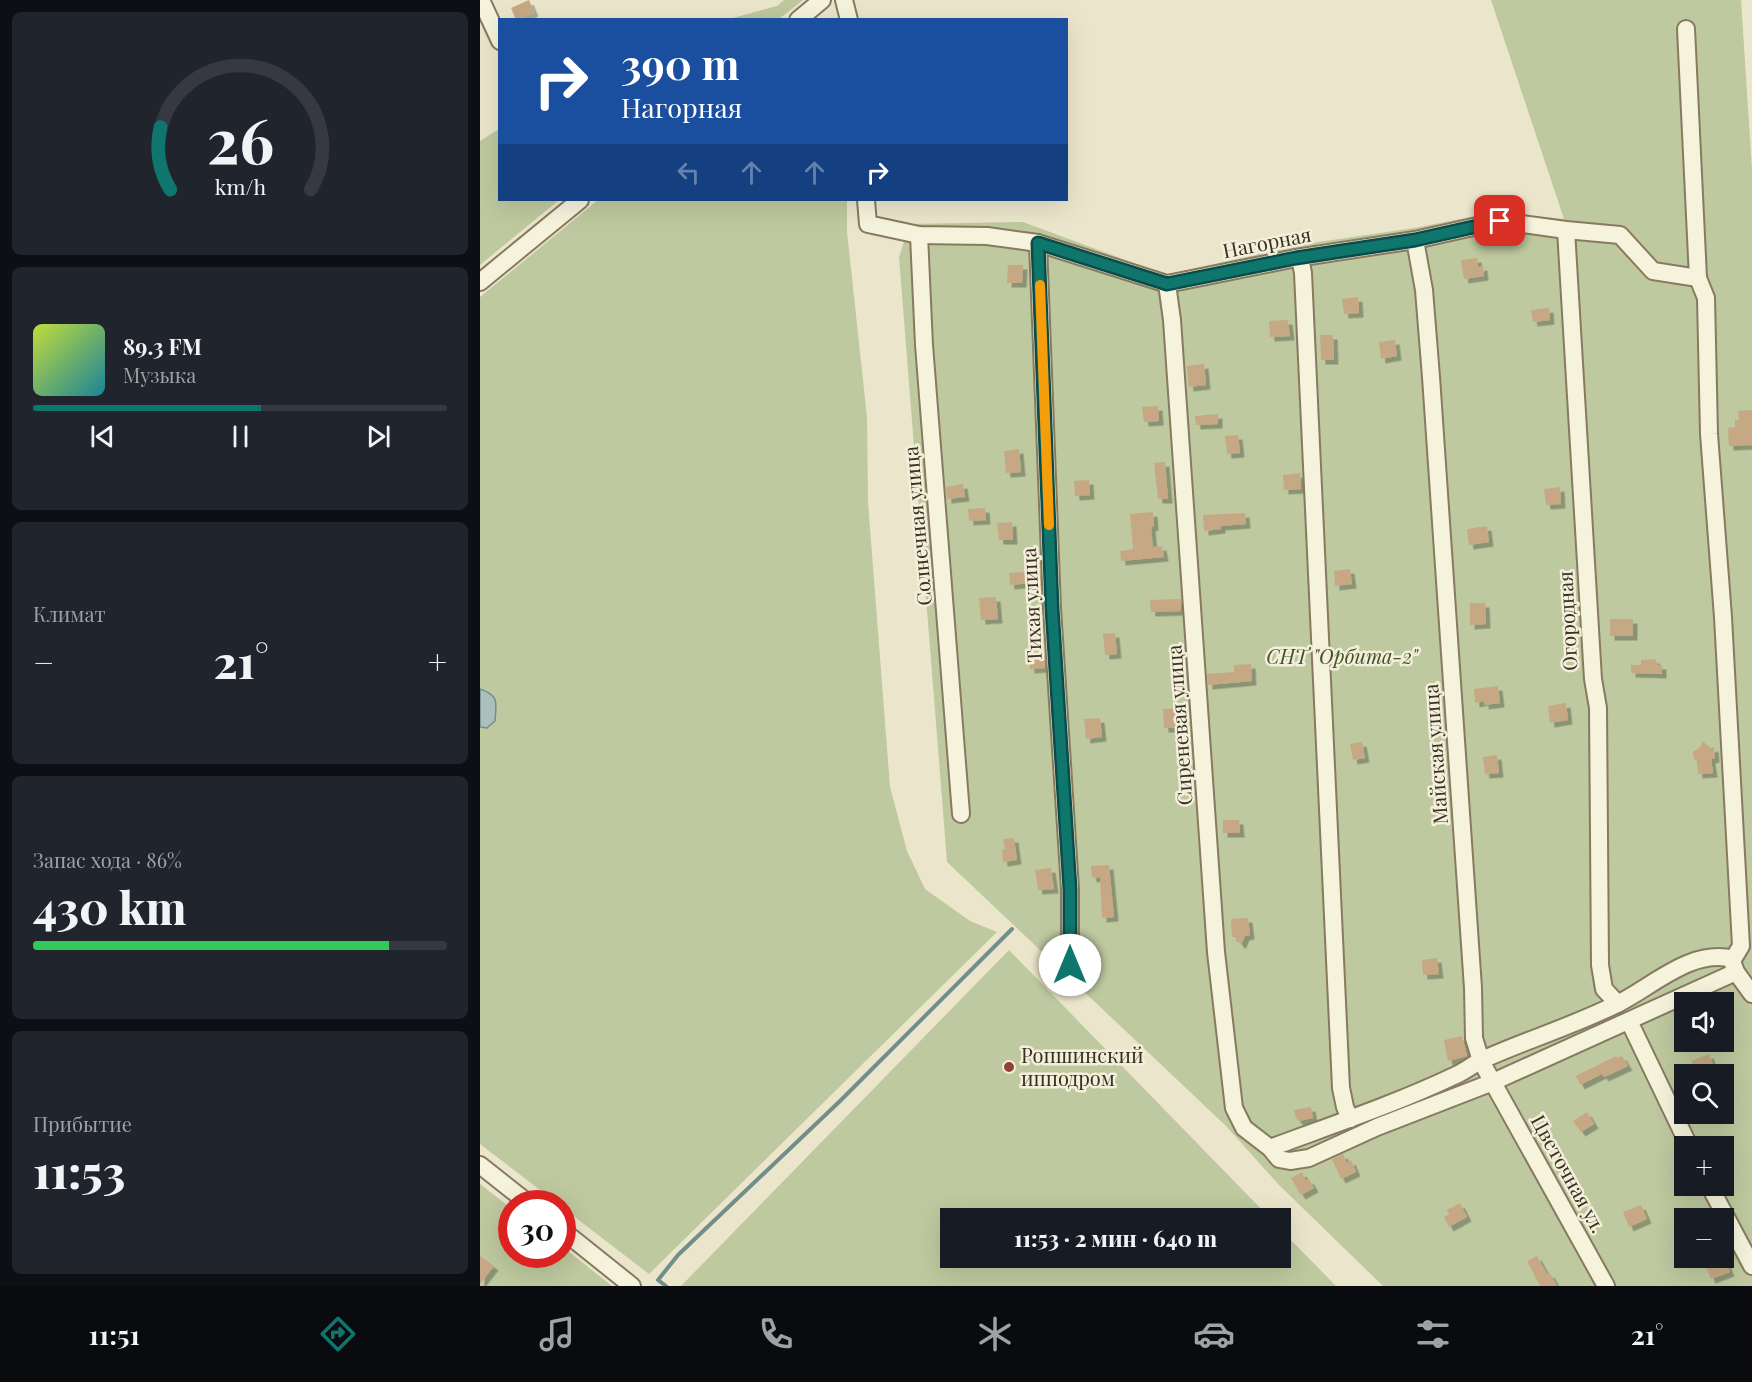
<!DOCTYPE html>
<html lang="ru">
<head>
<meta charset="utf-8">
<style>
  :root { --surface:#171b24; --page:#20242c; --text:#f1f3f6; --muted:#9ea1a6; --line:#363941; --accent:#0f766e }
  body { margin:0; font-family:"Playfair Display",serif; background:var(--page); color:var(--text); height:100vh; display:flex; flex-direction:column; font-size:22px; white-space:nowrap }
  * { box-sizing:border-box; margin:0 }
  p { font-size:20px; color:var(--muted) }
  .icon { flex:none; width:33px; height:33px; fill:none; stroke:currentColor; stroke-width:2; stroke-linecap:round; stroke-linejoin:round }
  .map { position:relative; flex:1; overflow:hidden }
  .drawer { display:flex; flex-direction:column; gap:12px; padding:12px; background:#0d0f14; width:480px }
  .drawer>* { flex:none }
  .top-card { position:absolute; left:18px; top:18px; width:570px; height:183px; border-radius:0px; box-shadow:0 6px 24px #0002; background:#1a4fa0; color:#fff; overflow:hidden }
  .buttons { position:absolute; left:1194px; top:992px; display:grid; gap:12px }
  .buttons a { display:grid; place-items:center; width:60px; height:60px; border-radius:0px; background:var(--surface); box-shadow:0 6px 24px #0002; font-size:30px }
  .speed { position:absolute; left:18px; top:1190px; display:flex; gap:12px; font-size:30px; font-weight:700; text-align:center }
  .speed>* { display:grid; place-content:center; width:78px; height:78px; border-radius:50%; background:var(--surface); box-shadow:0 6px 24px #0002; line-height:1 }
  .speed .limit { border:9px solid #d22; background:#fff; color:#111 }
  .pin { position:absolute; display:grid; place-items:center; width:51px; height:51px; color:#fff; margin:-26px; border-radius:12px; box-shadow:0 3px 9px #0006 }
  .me { position:absolute; width:66px; margin:-33px; rotate:0deg; stroke-linejoin:round; filter:drop-shadow(0 0 4px #0008) }
  .turn { display:flex; align-items:center; gap:21px; height:126px; padding:0 24px; font-size:27px }
  .turn .icon { width:78px; height:78px; stroke-width:2.5 }
  .turn b { display:block; font-size:42px; line-height:51px }
  .lanes { display:flex; align-items:center; height:57px; padding:0 24px; background:#0003; justify-content:center; gap:30px; direction:ltr }
  .lanes .off { opacity:.35 }
  .big { font-size:45px; font-weight:800; line-height:1.1 }
  .drawer .tile { flex:1; display:flex; flex-direction:column; justify-content:center; gap:9px; min-width:0; padding:0 21px; border-radius:9px; background:var(--page) }
  .drawer .dial { align-items:center; gap:0 }
  .dial svg { height:156px; overflow:visible; fill:none; stroke:var(--line); stroke-width:7; stroke-linecap:round; text-anchor:middle }
  .dial text { fill:var(--text); stroke:none }
  .song { display:flex; align-items:center; gap:18px }
  .cover { width:72px; height:72px; border-radius:9px; background:linear-gradient(135deg,hsl(70 70% 55%),hsl(190 70% 35%)) }
  .played { height:6px; border-radius:3px; background:linear-gradient(90deg,var(--accent) 55%,var(--line) 55%) }
  .keys { display:flex; justify-content:space-around; direction:ltr }
  .heat { display:flex; justify-content:space-between; align-items:center; font-size:33px; direction:ltr }
  .charge { height:9px; border-radius:4px; background:linear-gradient(90deg,#34c759 86%,var(--line) 0) }
  .trip { position:absolute; left:460px; top:1208px; width:351px; height:60px; border-radius:0px; background:var(--surface); box-shadow:0 6px 24px #0002; font-weight:800; line-height:60px; text-align:center }
  .menu { display:flex; height:96px; justify-content:space-around; align-items:center; background:#090b0e; color:var(--muted) }
  .menu .icon { width:42px; height:42px }
  .menu .on { color:var(--accent) }
  .menu b { font-size:27px; color:var(--text) }
  main { display:flex; flex:1; min-height:0 }
  .map>svg:first-child { display:block }
  .green { fill:#bec99f; fill-rule:evenodd }
  .water { fill:#abc0bd; stroke:#728e8b; stroke-width:1.5 }
  .lines { fill:none; stroke-linecap:round; stroke-linejoin:round }
  .stream { stroke:#728e8b; stroke-width:4 }
  .building { fill:#c6a984; filter:url(#shadow) }
  .minor-casing { stroke:#877a60; stroke-width:20 }
  .minor { stroke:#f6f3dd; stroke-width:16 }
  .route-casing { stroke:#0a4d48; stroke-width:15 }
  .route { stroke:#0f766e; stroke-width:10 }
  .slow { stroke:#f59e0b; stroke-width:10 }
  .poi-dot { fill:#914135; stroke:#f3efda; stroke-width:2 }
  .labels { text-anchor:middle; stroke-width:5; stroke-linejoin:round; paint-order:stroke }
  .street-label { font-size:20px; fill:#393022; stroke:#f3efda }
  .park-label { font-size:20px; font-style:italic; fill:#43532b; stroke:#f3efda }
  .poi-label { font-size:20px; fill:#393022; stroke:#f3efda; text-anchor:start }
</style>
</head>
<body>
<main>
<section class="drawer">
<div class="tile dial"><svg viewBox="0 0 100 80">
<path d="M14 69A42 42 0 1 1 86 69"/>
<path d="M14 69A42 42 0 0 1 9 37" stroke="#0f766e"/>
<text x="50" y="56" font-size="32" font-weight="700">26</text>
<text x="50" y="72" font-size="11">km/h</text>
</svg></div>
<div class="tile">
<div class="song"><i class="cover"></i><div><b>89.3 FM</b><p>Музыка</p></div></div>
<div class="played"></div>
<div class="keys"><svg class="icon" aria-label="previous" viewBox="0 0 24 24"><path d="M18 5L8 12l10 7zM5 5v14"/></svg><svg class="icon" aria-label="pause" viewBox="0 0 24 24"><path d="M8 5v14M16 5v14"/></svg><svg class="icon" aria-label="next" viewBox="0 0 24 24"><path d="M6 5l10 7-10 7zM19 5v14"/></svg></div>
</div>
<div class="tile"><p>Климат</p>
<div class="heat"><a>−</a><b class="big">21°</b><a>+</a></div>
</div>
<div class="tile"><p>Запас хода · 86%</p><b class="big">430 km</b><div class="charge"></div></div>
<div class="tile"><p>Прибытие</p><b class="big">11:53</b></div>
</section>
<div class="map">
<svg width="1272" height="1286" viewBox="0 0 1272 1286">
  <defs>
    <filter id="shadow"><feDropShadow dx="4.5" dy="4.5" stdDeviation="0" flood-color="#0004"/></filter>
  </defs>
  <rect width="100%" height="100%" fill="#ebe6cb"/>
  <!-- green -->
  <g class="green">
    <polygon points="304,0 323,0 299,19 249,19 297,6"/>
    <path d="M1011 0H1261L1272 169V1286H903L798 1184 746 1126 467 862 419 257 430 224 543 222 686 275 818 245 934 228 1016 212 1084 219ZM1204 1002H1244V1041H1204ZM1204 1074H1244V1113H1204ZM1204 1146H1244V1185H1204ZM1204 1218H1244V1257H1204Z"/>
    <polygon points="19,129 20,200 79,200 0,265 0,141"/>
    <polygon points="118,200 367,200 367,232 387,417 388,502 410,787 427,851 445,889 490,921 517,932 169,1274 83,1208 82,1203 77,1203 0,1144 0,297"/>
    <polygon points="529,950 790,1218 471,1218 471,1257 801,1257 801,1230 856,1286 201,1286"/>
    <polygon points="0,1184 31,1208 32,1254 82,1254 83,1247 132,1286 0,1286"/>
  </g>
  <!-- water -->
  <path class="water" d="M0 689C20 696 16 703 15 721L7 728 0 727Z"/>
  <g class="lines">
    <!-- stream -->
    <polyline class="stream" points="186,1286 178,1280 198,1255 359,1102 532,929"/>
  </g>
  <!-- building -->
  <g class="building">
    <polygon points="49,0 54,12 36,20 31,8"/>
    <polygon points="997,258 998,267 1003,266 1004,276 984,279 981,260"/>
    <polygon points="528,265 543,265 542,283 527,283"/>
    <polygon points="878,297 879,313 864,314 862,299"/>
    <polygon points="1069,308 1070,320 1053,322 1051,310"/>
    <polygon points="808,320 810,336 790,337 789,321"/>
    <polygon points="840,335 853,335 854,360 841,360"/>
    <polygon points="915,340 917,356 901,359 899,342"/>
    <polygon points="724,364 726,385 709,387 707,366"/>
    <polygon points="678,406 679,421 664,422 662,407"/>
    <polygon points="1272,410 1272,445 1249,446 1248,428 1255,427 1255,420 1259,420 1258,411"/>
    <polygon points="738,414 738,424 716,425 715,416"/>
    <polygon points="758,435 760,453 747,454 745,436"/>
    <polygon points="539,449 541,472 526,473 524,451"/>
    <polygon points="685,462 688,499 678,499 674,463"/>
    <polygon points="820,473 821,489 804,490 803,475"/>
    <polygon points="609,480 610,495 595,496 594,481"/>
    <polygon points="483,484 485,497 467,499 466,487"/>
    <polygon points="1080,487 1081,504 1066,505 1064,489"/>
    <polygon points="505,508 506,520 489,521 488,509"/>
    <polygon points="673,512 674,526 671,527 673,547 682,546 684,557 641,561 640,551 653,549 650,514"/>
    <polygon points="765,513 766,524 741,526 741,529 724,531 723,515"/>
    <polygon points="532,522 533,540 519,540 517,523"/>
    <polygon points="1007,526 1009,542 989,545 987,529"/>
    <polygon points="870,569 872,584 855,586 854,571"/>
    <polygon points="560,571 561,582 530,585 529,573"/>
    <polygon points="516,597 518,619 501,620 499,598"/>
    <polygon points="701,599 701,611 671,612 670,600"/>
    <polygon points="990,603 1005,603 1006,624 990,625"/>
    <rect x="1130" y="619" width="23" height="17"/>
    <polygon points="635,633 637,654 625,655 623,634"/>
    <polygon points="565,656 565,668 550,669 549,657"/>
    <polygon points="1175,659 1178,665 1182,665 1182,674 1151,673 1151,665 1161,665 1161,660"/>
    <polygon points="771,664 772,681 728,685 727,674 754,672 754,665"/>
    <polygon points="1018,686 1020,703 1004,705 1004,701 995,703 994,689"/>
    <polygon points="1086,703 1088,720 1070,723 1068,706"/>
    <polygon points="701,708 702,728 684,728 683,709"/>
    <polygon points="620,718 622,737 606,739 604,719"/>
    <polygon points="1223,741 1230,748 1234,747 1235,758 1231,759 1233,773 1218,774 1217,761 1214,759 1213,752 1220,747"/>
    <polygon points="882,742 885,758 873,760 870,744"/>
    <polygon points="1017,755 1019,773 1005,774 1003,757"/>
    <polygon points="743,820 759,820 760,833 743,833"/>
    <polygon points="534,838 537,860 523,862 522,850 525,849 523,839"/>
    <polygon points="629,865 634,917 622,918 620,877 612,878 611,866"/>
    <polygon points="571,868 574,889 558,890 555,870"/>
    <polygon points="768,918 770,935 765,936 761,945 755,937 752,937 751,919"/>
    <polygon points="957,958 959,974 943,975 942,960"/>
    <polygon points="982,1036 987,1056 968,1061 964,1040"/>
    <polygon points="1229,1054 1234,1067 1216,1074 1211,1061"/>
    <polygon points="1136,1056 1137,1058 1142,1056 1148,1066 1124,1077 1122,1074 1100,1085 1096,1076"/>
    <polygon points="831,1107 833,1118 819,1121 816,1118 814,1110"/>
    <polygon points="1107,1112 1114,1124 1101,1132 1093,1121"/>
    <polygon points="863,1154 867,1163 871,1160 876,1172 861,1179 852,1159"/>
    <polygon points="822,1172 826,1181 829,1179 834,1188 821,1195 811,1178"/>
    <polygon points="980,1203 987,1217 969,1227 964,1217 969,1214 967,1210"/>
    <polygon points="1161,1205 1167,1219 1149,1227 1143,1212"/>
    <polygon points="0,1256 14,1266 0,1284"/>
    <polygon points="1057,1256 1067,1274 1070,1273 1077,1286 1060,1286 1047,1261"/>
    <polygon points="1236,1257 1244,1257 1250,1272 1231,1279 1224,1262"/>
  </g>
  <g class="lines">
    <!-- minor casing -->
    <g class="minor-casing">
      <g id="minor">
        <polyline points="1,0 20,41"/>
        <polyline points="364,0 369,20"/>
        <polyline points="318,20 342,0"/>
        <polyline points="1206,29 1218,278 1226,298 1229,434 1243,617 1261,946 1252,961 1256,972 1272,994"/>
        <polyline points="386,200 388,224 439,235 507,236 558,243 687,284 816,258 935,240 1020,221 1086,230 1140,235 1173,271 1218,278"/>
        <polyline points="1086,230 1113,679 1118,708 1120,965 1124,989 1138,1004"/>
        <polyline points="439,235 444,345 481,814"/>
        <polyline points="935,240 944,290 951,377 993,988 994,1038 1001,1061 1126,1286"/>
        <polyline points="558,243 572,608 590,889 590,965"/>
        <polyline points="816,258 821,263 823,273 861,1088 865,1107 870,1119"/>
        <polyline points="0,282 100,200"/>
        <polyline points="687,284 692,320 736,952 754,1108 764,1128 790,1148 799,1159 810,1161 829,1158 897,1127 1013,1082 1256,972"/>
        <polyline points="1149,1021 1209,1146"/>
        <path d="M790 1148C852 1125 915 1104 974 1076 984 1072 992 1065 1002 1060 1046 1040 1093 1026 1137 1004 1172 987 1211 948 1253 959"/>
        <polyline points="0,1165 48,1203"/>
        <polyline points="1229,1185 1272,1266"/>
        <polyline points="82,1230 152,1286"/>
      </g>
    </g>
    <!-- minor -->
    <use href="#minor" class="minor"/>
  </g>
  <g class="lines">
    <!-- route casing -->
    <g class="route-casing">
      <polyline id="route" points="590,965 590,889 572,608 558,243 687,284 816,258 935,240 1020,221"/>
    </g>
    <!-- route -->
    <use href="#route" class="route"/>
    <!-- slow -->
    <polyline class="slow" points="560,285 569,525"/>
  </g>
  <!-- markers -->
  <circle class="poi-dot" cx="529" cy="1067" r="6"/>
  <g class="labels">
    <!-- street labels -->
    <g class="street-label">
      <text transform="translate(787 243) rotate(-11)" y="7">Нагорная</text>
      <text transform="translate(438 526) rotate(-95)" y="7">Солнечная улица</text>
      <text transform="translate(552 605) rotate(-93)" y="7">Тихая улица</text>
      <text transform="translate(1088 621) rotate(-93)" y="7">Огородная</text>
      <text transform="translate(700 725) rotate(-94)" y="7">Сиреневая улица</text>
      <text transform="translate(956 754) rotate(-94)" y="7">Майская улица</text>
      <text transform="translate(1088 1174) rotate(61)" y="7">Цветочная ул.</text>
    </g>
    <!-- park labels -->
    <g class="park-label">
      <text x="862" y="664">СНТ "Орбита-2"</text>
    </g>
    <!-- poi labels -->
    <g class="poi-label">
      <text x="541" y="1063">Ропшинский<tspan x="541" dy="23">ипподром</tspan></text>
    </g>
  </g>
</svg>
<div class="buttons">
<a><svg class="icon" aria-label="sound" viewBox="0 0 24 24"><path d="M4 9h4l5-4v14l-5-4H4zM17 9q2 3 0 6"/></svg></a>
<a><svg class="icon" aria-label="search" viewBox="0 0 24 24"><circle cx="10" cy="10" r="6"/><path d="M15 15l6 6"/></svg></a>
<a>+</a>
<a>−</a>
</div>
<div class="speed"><div class="limit">30</div></div>
<div class="pin" style="left:1020px;top:221px;background:#d93025"><svg class="icon" aria-label="arrive" viewBox="0 0 24 24"><path d="M6 21V4h12l-3 4 3 4H6"/></svg></div>
<svg class="me" style="left:590px;top:965px" viewBox="-20 -20 40 40"><circle r="19" fill="#fff"/><path d="M0-13L10 11 0 6-10 11z" fill="#0f766e"/></svg>
<div class="trip">11:53 · 2 мин · 640 m</div>
<div class="top-card">
<div class="turn"><svg class="icon" aria-label="right" viewBox="0 0 24 24"><path d="M7 20v-9h11M14 6l5 5-5 5"/></svg><div><b>390 m</b>Нагорная</div></div>
<div class="lanes"><svg class="icon off" aria-label="left" viewBox="0 0 24 24"><path d="M17 20v-9H6M10 6l-5 5 5 5"/></svg><svg class="icon off" aria-label="ahead" viewBox="0 0 24 24"><path d="M12 20V5M6 11l6-6 6 6"/></svg><svg class="icon off" aria-label="ahead" viewBox="0 0 24 24"><path d="M12 20V5M6 11l6-6 6 6"/></svg><svg class="icon" aria-label="right" viewBox="0 0 24 24"><path d="M7 20v-9h11M14 6l5 5-5 5"/></svg></div>
</div>
</div>
</main>
<nav class="menu">
<b>11:51</b>
<svg class="icon on" aria-label="directions" viewBox="0 0 24 24"><path d="M12 3l9 9-9 9-9-9zM9 14v-3h6M13 9l2 2-2 2"/></svg>
<svg class="icon" aria-label="music" viewBox="0 0 24 24"><path d="M9 18V5l10-2v13"/><circle cx="6" cy="18" r="3"/><circle cx="16" cy="16" r="3"/></svg>
<svg class="icon" aria-label="phone" viewBox="0 0 24 24"><path d="M5 4h4l2 5-3 2q2 4 5 5l2-3 5 2v4C11 20 4 13 5 4z"/></svg>
<svg class="icon" aria-label="climate" viewBox="0 0 24 24"><path d="M12 3v18M4 7l16 10M4 17L20 7"/></svg>
<svg class="icon" aria-label="car" viewBox="0 0 24 24"><path d="M5 17H2v-5l4-1 3-4h7l3 4 3 1v5h-3M9 17h6M6 11h13"/><circle cx="7" cy="17" r="2"/><circle cx="17" cy="17" r="2"/></svg>
<svg class="icon" aria-label="filters" viewBox="0 0 24 24"><path d="M4 7h16M4 17h16"/><circle cx="9" cy="7" r="2"/><circle cx="15" cy="17" r="2"/></svg>
<b>21°</b>
</nav>
</body>
</html>
